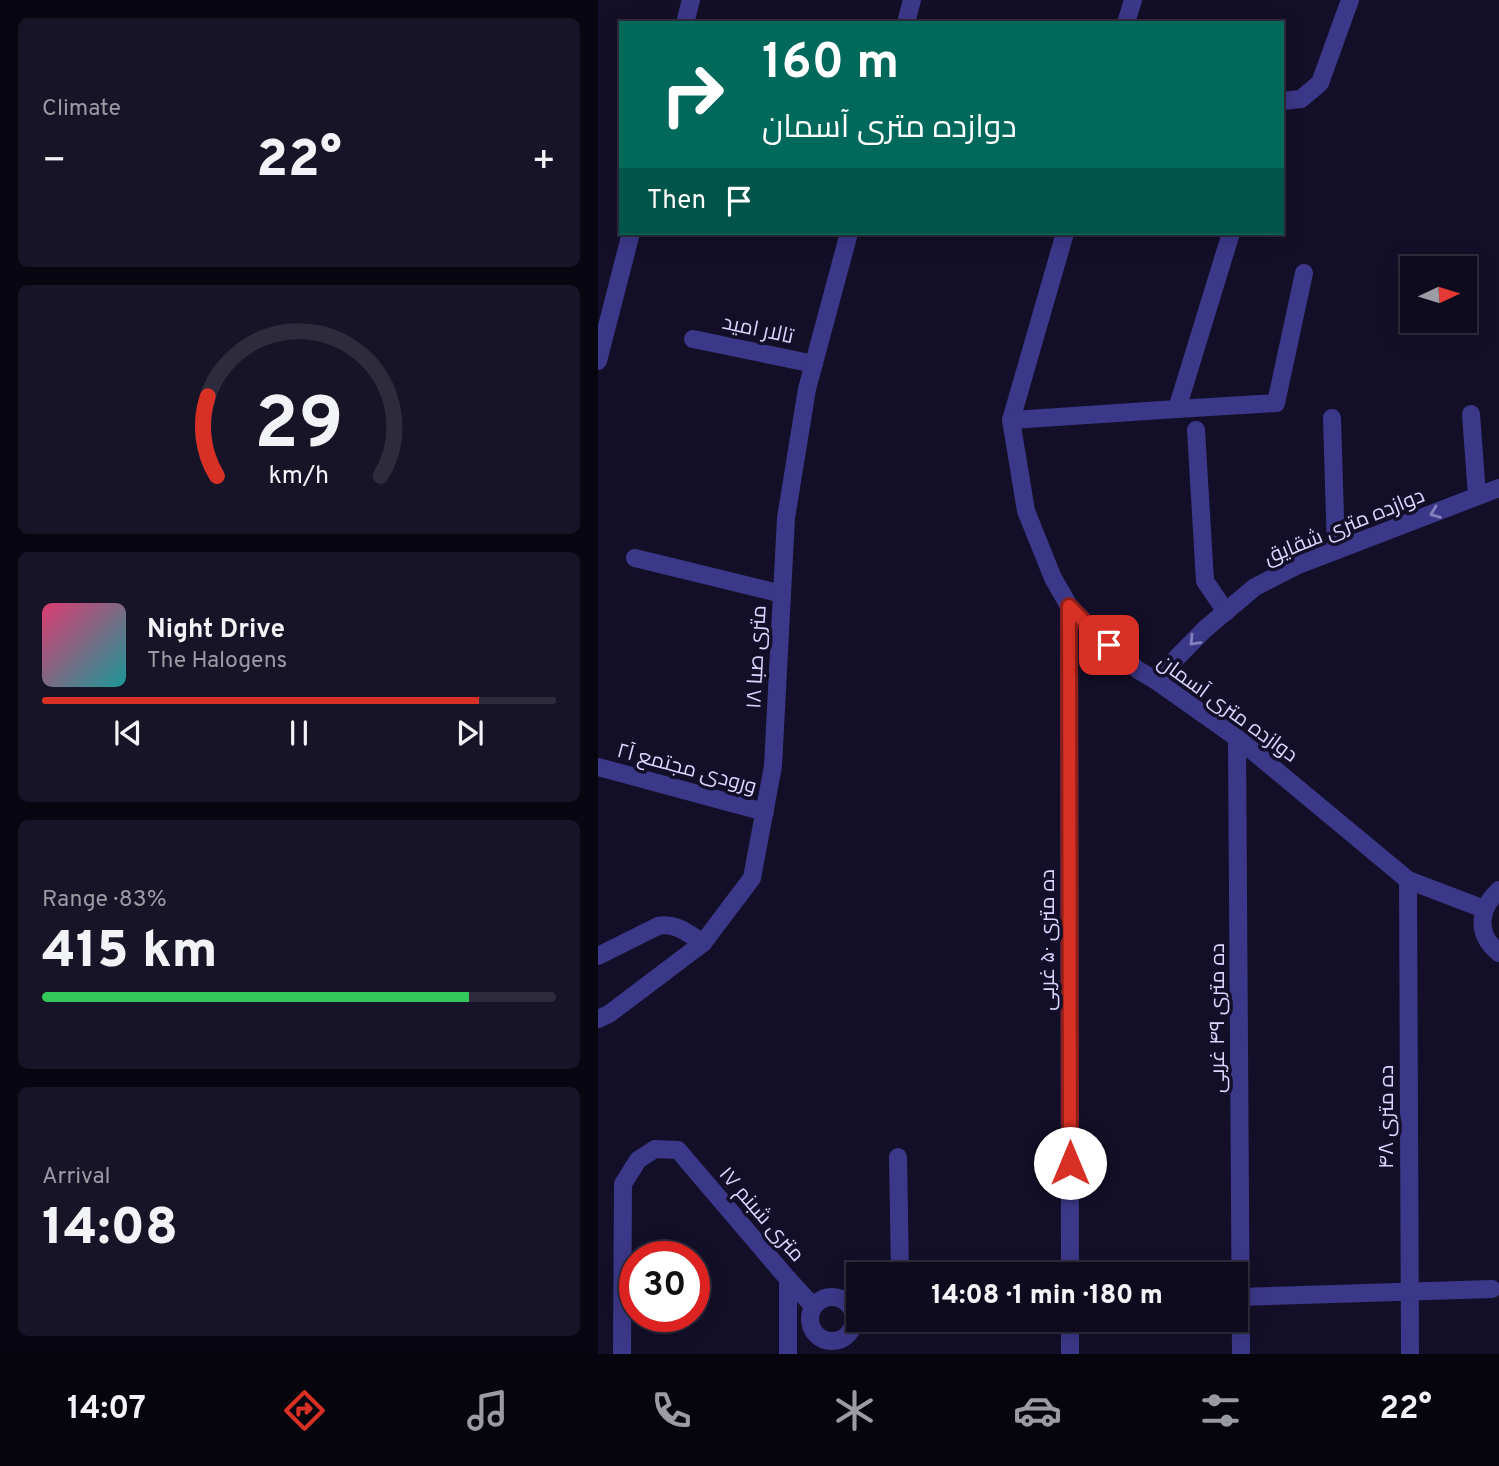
<!DOCTYPE html>
<html lang="en">
<head>
<meta charset="utf-8">
<style>
  :root { --surface:#0e0b1e; --page:#171427; --text:#f1f3f6; --muted:#9b9ba4; --line:#2e2b3c; --accent:#d93025 }
  body { margin:0; font-family:Overpass,Cairo,sans-serif; background:var(--page); color:var(--text); height:100vh; display:flex; flex-direction:column; font-size:26px; white-space:nowrap }
  * { box-sizing:border-box; margin:0 }
  p { font-size:23px; color:var(--muted) }
  .icon { flex:none; width:38px; height:38px; fill:none; stroke:currentColor; stroke-width:2; stroke-linecap:round; stroke-linejoin:round }
  .map { position:relative; flex:1; overflow:hidden }
  .drawer { display:flex; flex-direction:column; gap:18px; padding:18px; background:#080610; width:598px }
  .drawer>* { flex:none }
  .hud { position:absolute; left:21px; top:21px; width:665px; height:214px; border-radius:0px; box-shadow:0 4px 18px #0003,0 0 0 2px var(--line); background:#00695c; color:#fff; overflow:hidden }
  .needle { width:46px; rotate:86deg }
  .buttons { position:absolute; left:802px; top:256px; display:grid; gap:14px }
  .buttons a { display:grid; place-items:center; width:77px; height:77px; border-radius:0px; background:var(--surface); box-shadow:0 4px 18px #0003,0 0 0 2px var(--line); font-size:35px }
  .speed { position:absolute; left:21px; top:1241px; display:flex; gap:14px; font-size:35px; font-weight:700; text-align:center }
  .speed>* { display:grid; place-content:center; width:91px; height:91px; border-radius:50%; background:var(--surface); box-shadow:0 4px 18px #0003,0 0 0 2px var(--line); line-height:1 }
  .speed .limit { border:10px solid #d22; background:#fff; color:#111 }
  .pin { position:absolute; display:grid; place-items:center; width:60px; height:60px; color:#fff; margin:-30px; border-radius:14px; box-shadow:0 4px 10px #0006 }
  .me { position:absolute; width:77px; margin:-38px; rotate:0deg; stroke-linejoin:round; filter:drop-shadow(0 0 5px #0008) }
  .turn { display:flex; align-items:center; gap:24px; height:147px; padding:0 28px; font-size:32px }
  .turn .icon { width:91px; height:91px; stroke-width:2.5 }
  .turn b { display:block; font-size:49px; line-height:60px }
  .then { display:flex; align-items:center; height:66px; padding:0 28px; background:#0003; gap:14px; font-size:26px }
  .big { font-size:52px; font-weight:800; line-height:1.1 }
  .drawer .tile { flex:1; display:flex; flex-direction:column; justify-content:center; gap:10px; min-width:0; padding:0 24px; border-radius:10px; background:var(--page) }
  .drawer .dial { align-items:center; gap:0 }
  .dial svg { height:182px; overflow:visible; fill:none; stroke:var(--line); stroke-width:7; stroke-linecap:round; text-anchor:middle }
  .dial text { fill:var(--text); stroke:none }
  .song { display:flex; align-items:center; gap:21px }
  .cover { width:84px; height:84px; border-radius:10px; background:linear-gradient(135deg,hsl(340 70% 55%),hsl(180 70% 35%)) }
  .played { height:7px; border-radius:4px; background:linear-gradient(90deg,var(--accent) 85%,var(--line) 85%) }
  .keys { display:flex; justify-content:space-around; direction:ltr }
  .heat { display:flex; justify-content:space-between; align-items:center; font-size:38px; direction:ltr }
  .charge { height:10px; border-radius:5px; background:linear-gradient(90deg,#34c759 83%,var(--line) 0) }
  .trip { position:absolute; left:248px; top:1262px; width:402px; height:70px; border-radius:0px; background:var(--surface); box-shadow:0 4px 18px #0003,0 0 0 2px var(--line); font-weight:800; line-height:70px; text-align:center }
  .tabs { display:flex; height:112px; justify-content:space-around; align-items:center; background:#06040c; color:var(--muted) }
  .tabs .icon { width:49px; height:49px }
  .tabs .current { color:var(--accent) }
  .tabs b { font-size:32px; color:var(--text) }
  main { display:flex; flex:1; min-height:0 }
  .map>svg:first-child { display:block }
  .lines { fill:none; stroke-linecap:round; stroke-linejoin:round }
  .minor { stroke:#3c3889; stroke-width:18 }
  .tertiary { stroke:#3c3889; stroke-width:18 }
  .oneway { stroke:#847fbe }
  .route-casing { stroke:#8d1f18; stroke-width:18 }
  .route { stroke:#d93025; stroke-width:12 }
  .labels { text-anchor:middle; stroke-width:7; stroke-linejoin:round; paint-order:stroke }
  .street-label { font-size:21px; fill:#dbd6ff; stroke:#130f28 }
</style>
</head>
<body>
<main>
<section class="drawer">
<div class="tile"><p>Climate</p>
<div class="heat"><a>−</a><b class="big">22°</b><a>+</a></div>
</div>
<div class="tile dial"><svg viewBox="0 0 100 80">
<path d="M14 69A42 42 0 1 1 86 69"/>
<path d="M14 69A42 42 0 0 1 10 34" stroke="#d93025"/>
<text x="50" y="56" font-size="32" font-weight="700">29</text>
<text x="50" y="72" font-size="11">km/h</text>
</svg></div>
<div class="tile">
<div class="song"><i class="cover"></i><div><b>Night Drive</b><p>The Halogens</p></div></div>
<div class="played"></div>
<div class="keys"><svg class="icon" aria-label="previous" viewBox="0 0 24 24"><path d="M18 5L8 12l10 7zM5 5v14"/></svg><svg class="icon" aria-label="pause" viewBox="0 0 24 24"><path d="M8 5v14M16 5v14"/></svg><svg class="icon" aria-label="next" viewBox="0 0 24 24"><path d="M6 5l10 7-10 7zM19 5v14"/></svg></div>
</div>
<div class="tile"><p>Range · 83%</p><b class="big">415 km</b><div class="charge"></div></div>
<div class="tile"><p>Arrival</p><b class="big">14:08</b></div>
</section>
<div class="map">
<svg width="901" height="1354" viewBox="0 0 901 1354">
  <rect width="100%" height="100%" fill="#130f28"/>
  <g class="lines">
    <!-- minor -->
    <g class="minor">
      <polyline points="87,23 93,0"/>
      <polyline points="308,23 314,0"/>
      <polyline points="528,23 535,0"/>
      <polyline points="684,101 703,99 722,83 752,0"/>
      <polyline points="467,233 413,420 428,511 455,578 471,606 497,633 540,670 557,680 639,738 810,880 886,909"/>
      <polyline points="95,339 216,364"/>
      <polyline points="0,361 33,233"/>
      <polyline points="579,409 678,403 706,273"/>
      <polyline points="873,414 879,496"/>
      <polyline points="734,418 738,550"/>
      <polyline points="413,420 579,409 633,233"/>
      <polyline points="598,430 607,581 628,612"/>
      <polyline points="37,558 184,594"/>
      <polyline points="471,606 472,1274"/>
      <polyline points="557,680 607,629 657,587 700,565 901,488"/>
      <polyline points="639,738 643,1354"/>
      <polyline points="0,767 167,812"/>
      <polyline points="810,880 812,1354"/>
      <path d="M0 956 60 926C77 922 91 934 105 943"/>
      <polyline points="0,1019 11,1014 105,943 154,878 175,766 188,518 209,389 251,233"/>
      <polyline points="300,1157 302,1274"/>
      <circle cx="234" cy="1319" r="22"/>
      <polyline points="639,1297 894,1289"/>
      <polyline points="472,1320 472,1354"/>
      <polyline points="24,1354 25,1184 40,1160 57,1149 80,1150 190,1279 215,1306"/>
      <polyline points="190,1354 190,1279"/>
    </g>
    <!-- tertiary -->
    <path class="tertiary" d="M901 890C880 910 878 934 901 953"/>
  </g>
  <!-- one-way arrows -->
  <defs><path id="oneway-chevron" d="M-2-3.5L2.5 0L-2 3.5" fill="none" stroke-width="1.6" stroke-linecap="round" stroke-linejoin="round" transform="scale(1.75)"/></defs>
  <g class="oneway">
    <use href="#oneway-chevron" transform="translate(837 513) rotate(159)"/>
    <use href="#oneway-chevron" transform="translate(596 641) rotate(134)"/>
  </g>
  <g class="lines">
    <!-- route casing -->
    <g class="route-casing">
      <polyline id="route" points="472,1163 471,606 497,633 511,645"/>
    </g>
    <!-- route -->
    <use href="#route" class="route"/>
  </g>
  <g class="labels">
    <!-- street labels -->
    <g class="street-label">
      <text transform="translate(160 329) rotate(12)" y="7">تالار امید</text>
      <text transform="translate(746 526) rotate(-22)" y="7">دوازده متری شقایق</text>
      <text transform="translate(158 657) rotate(-87)" y="7">متری صبا ۱۸</text>
      <text transform="translate(630 708) rotate(36)" y="7">دوازده متری آسمان</text>
      <text transform="translate(89 768) rotate(15)" y="7">ورودی مجتمع آ۲</text>
      <text transform="translate(449 940) rotate(-90)" y="7">ده متری ۵۰ غربی</text>
      <text transform="translate(619 1018) rotate(-90)" y="7">ده متری ۴۹ غربی</text>
      <text transform="translate(788 1117) rotate(-90)" y="7">ده متری ۴۸</text>
      <text transform="translate(164 1214) rotate(49)" y="7">۱۷ متری شبنم</text>
    </g>
  </g>
</svg>
<div class="buttons">
<a><svg class="needle" viewBox="-14 -14 28 28"><path d="M0-13l5 13h-10z" fill="#e53935"/><path d="M0 13l5-13h-10z" fill="#9b9ba4"/></svg></a>
</div>
<div class="speed"><div class="limit">30</div></div>
<div class="pin" style="left:511px;top:645px;background:#d93025"><svg class="icon" aria-label="arrive" viewBox="0 0 24 24"><path d="M6 21V4h12l-3 4 3 4H6"/></svg></div>
<svg class="me" style="left:472px;top:1163px" viewBox="-20 -20 40 40"><circle r="19" fill="#fff"/><path d="M0-13L10 11 0 6-10 11z" fill="#d93025"/></svg>
<div class="trip">14:08 · 1 min · 180 m</div>
<div class="hud">
<div class="turn"><svg class="icon" aria-label="right" viewBox="0 0 24 24"><path d="M7 20v-9h11M14 6l5 5-5 5"/></svg><div><b>160 m</b>دوازده متری آسمان</div></div>
<div class="then">Then<svg class="icon" aria-label="arrive" viewBox="0 0 24 24"><path d="M6 21V4h12l-3 4 3 4H6"/></svg></div>
</div>
</div>
</main>
<nav class="tabs">
<b>14:07</b>
<svg class="icon current" aria-label="directions" viewBox="0 0 24 24"><path d="M12 3l9 9-9 9-9-9zM9 14v-3h6M13 9l2 2-2 2"/></svg>
<svg class="icon" aria-label="music" viewBox="0 0 24 24"><path d="M9 18V5l10-2v13"/><circle cx="6" cy="18" r="3"/><circle cx="16" cy="16" r="3"/></svg>
<svg class="icon" aria-label="phone" viewBox="0 0 24 24"><path d="M5 4h4l2 5-3 2q2 4 5 5l2-3 5 2v4C11 20 4 13 5 4z"/></svg>
<svg class="icon" aria-label="climate" viewBox="0 0 24 24"><path d="M12 3v18M4 7l16 10M4 17L20 7"/></svg>
<svg class="icon" aria-label="car" viewBox="0 0 24 24"><path d="M5 17H2v-5l4-1 3-4h7l3 4 3 1v5h-3M9 17h6M6 11h13"/><circle cx="7" cy="17" r="2"/><circle cx="17" cy="17" r="2"/></svg>
<svg class="icon" aria-label="filters" viewBox="0 0 24 24"><path d="M4 7h16M4 17h16"/><circle cx="9" cy="7" r="2"/><circle cx="15" cy="17" r="2"/></svg>
<b>22°</b>
</nav>
</body>
</html>
